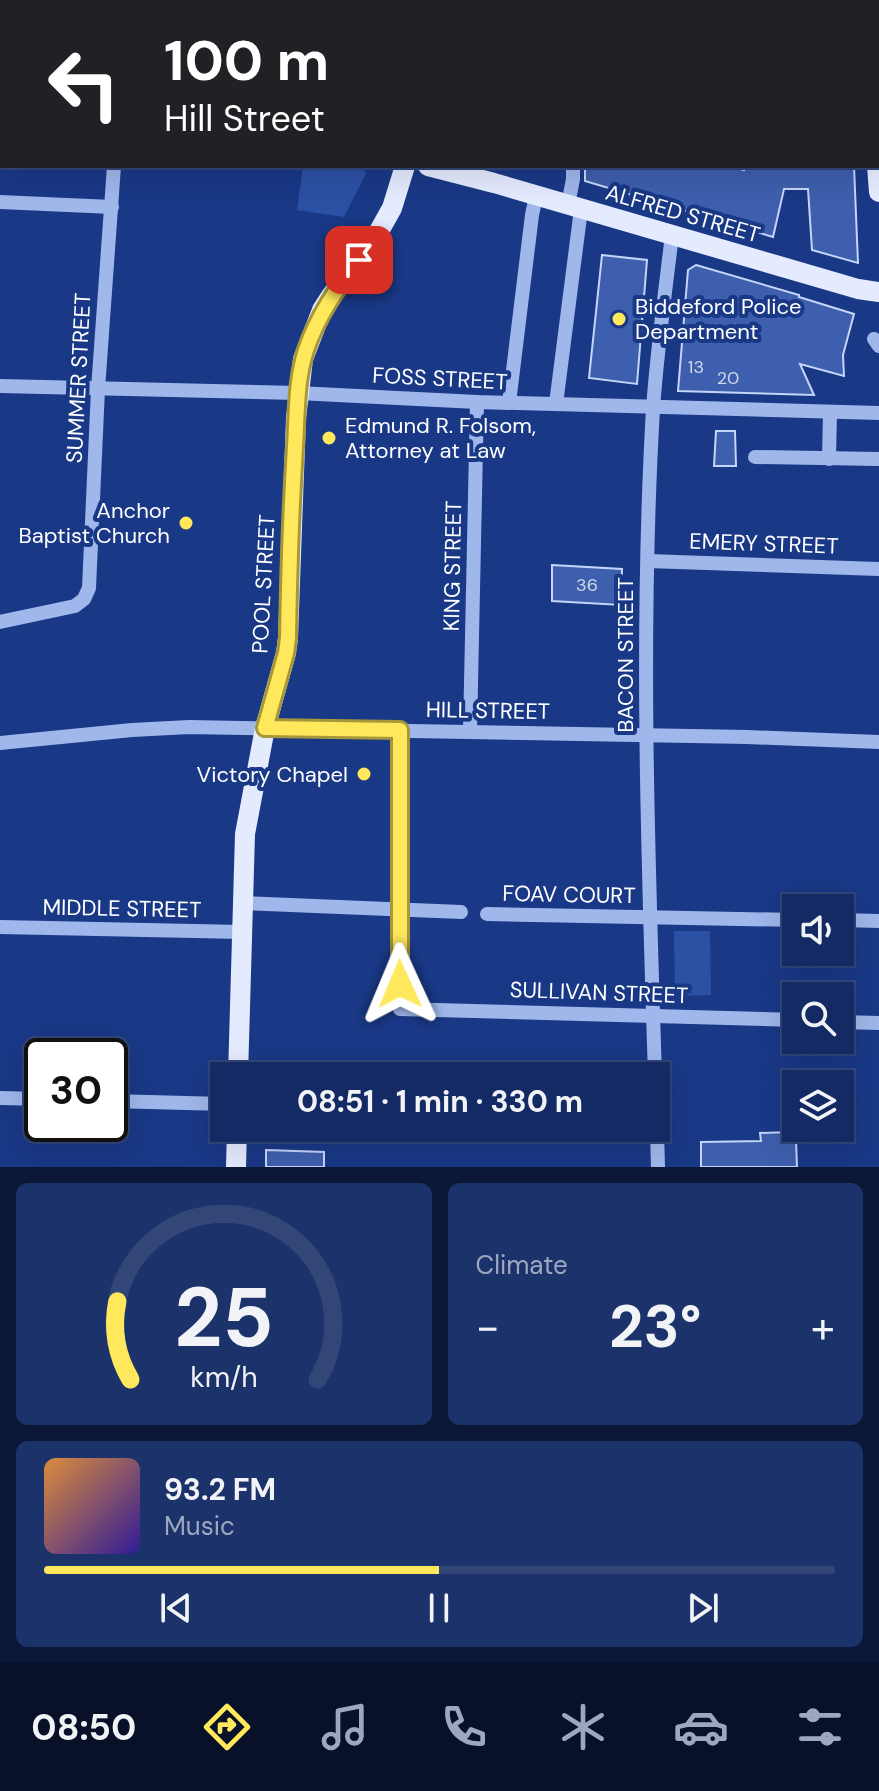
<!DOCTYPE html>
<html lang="en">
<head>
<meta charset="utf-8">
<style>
  :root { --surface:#132a64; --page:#1c326a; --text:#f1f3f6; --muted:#9da7bf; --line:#324678; --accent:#ffe85b }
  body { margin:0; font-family:"DM Sans",sans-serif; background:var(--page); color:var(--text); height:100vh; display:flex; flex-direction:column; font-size:30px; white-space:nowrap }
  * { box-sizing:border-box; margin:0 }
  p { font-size:26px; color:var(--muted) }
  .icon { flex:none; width:44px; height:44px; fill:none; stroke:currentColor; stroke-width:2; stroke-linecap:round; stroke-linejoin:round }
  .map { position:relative; height:1167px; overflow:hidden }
  .side { display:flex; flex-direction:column; gap:16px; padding:16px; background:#0a1737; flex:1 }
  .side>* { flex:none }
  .guide { position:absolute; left:0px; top:0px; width:880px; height:168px; box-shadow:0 8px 32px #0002,0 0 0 2px var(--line); background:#202124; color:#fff; overflow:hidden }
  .buttons { position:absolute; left:782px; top:894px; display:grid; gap:16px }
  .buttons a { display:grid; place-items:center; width:72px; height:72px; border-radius:0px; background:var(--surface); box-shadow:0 8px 32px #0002,0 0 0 2px var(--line); font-size:40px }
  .speed { position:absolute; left:24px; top:1038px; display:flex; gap:16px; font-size:40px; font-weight:700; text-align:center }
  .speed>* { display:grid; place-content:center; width:104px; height:104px; border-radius:50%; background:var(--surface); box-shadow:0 8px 32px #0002,0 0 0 2px var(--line); line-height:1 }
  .speed .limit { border:4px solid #111; border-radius:12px; background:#fff; color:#111 }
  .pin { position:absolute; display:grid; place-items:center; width:68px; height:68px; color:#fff; margin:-34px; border-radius:16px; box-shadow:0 4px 12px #0006 }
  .me { position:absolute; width:88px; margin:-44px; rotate:359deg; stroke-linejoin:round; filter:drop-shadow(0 0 6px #0008) }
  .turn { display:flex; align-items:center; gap:28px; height:168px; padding:0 32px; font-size:36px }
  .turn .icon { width:104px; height:104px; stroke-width:2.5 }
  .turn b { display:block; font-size:56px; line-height:68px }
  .big { font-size:60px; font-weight:700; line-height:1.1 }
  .side .card { flex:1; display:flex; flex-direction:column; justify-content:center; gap:12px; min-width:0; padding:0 28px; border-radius:12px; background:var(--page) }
  .side .dial { align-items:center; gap:0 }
  .dial svg { height:208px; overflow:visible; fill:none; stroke:var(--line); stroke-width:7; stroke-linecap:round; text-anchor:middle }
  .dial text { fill:var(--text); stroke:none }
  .song { display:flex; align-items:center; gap:24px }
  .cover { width:96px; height:96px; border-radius:12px; background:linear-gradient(135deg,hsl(30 70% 55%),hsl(250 70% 35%)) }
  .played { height:8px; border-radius:4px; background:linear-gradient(90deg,var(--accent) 50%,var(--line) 50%) }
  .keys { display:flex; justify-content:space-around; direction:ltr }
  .heat { display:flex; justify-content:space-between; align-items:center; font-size:44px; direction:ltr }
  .side .tiles { flex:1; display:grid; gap:16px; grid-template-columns:1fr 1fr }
  .card:last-child { grid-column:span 2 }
  .trip { position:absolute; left:210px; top:1062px; width:460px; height:80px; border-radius:0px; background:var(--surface); box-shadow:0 8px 32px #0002,0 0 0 2px var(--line); font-weight:700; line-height:80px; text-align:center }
  .menu { display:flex; height:128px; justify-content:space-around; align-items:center; background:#081128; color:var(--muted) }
  .menu .icon { width:56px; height:56px }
  .menu .selected { color:var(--accent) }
  .menu b { font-size:36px; color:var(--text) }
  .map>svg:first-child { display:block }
  .green { fill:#2c50a4 }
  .building { fill:#3e5fad; stroke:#c5d5f9; stroke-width:2 }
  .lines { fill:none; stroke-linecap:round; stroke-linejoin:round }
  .minor { stroke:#a0b7ec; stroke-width:14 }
  .major { stroke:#e5ebff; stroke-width:20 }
  .route-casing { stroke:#a6973b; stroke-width:20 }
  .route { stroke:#ffe85b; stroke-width:14 }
  .poi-dot { fill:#ffe85b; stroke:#193886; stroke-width:3 }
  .labels { text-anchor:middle; stroke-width:8; stroke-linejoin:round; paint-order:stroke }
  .number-label { font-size:18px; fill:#cfd7ea }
  .street-label { font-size:22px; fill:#fff; stroke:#193886 }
  .poi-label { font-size:22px; fill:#fff; stroke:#193886; text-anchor:start }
</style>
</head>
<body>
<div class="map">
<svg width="879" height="1167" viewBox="0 0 879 1167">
  <rect width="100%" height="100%" fill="#193886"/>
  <!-- green -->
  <g class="green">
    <polygon points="303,166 361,166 366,173 344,217 297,210"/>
    <polygon points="674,931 710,931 711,995 675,996"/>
  </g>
  <!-- building -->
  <g class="building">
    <polygon points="585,166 730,166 744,170 746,166 854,166 858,263 812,250 808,189 784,189 773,237 585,181"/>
    <polygon points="602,255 647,260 637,384 589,378"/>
    <polygon points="696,265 799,295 799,297 854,314 843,355 844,376 800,364 814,395 678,391 688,270"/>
    <polygon points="716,431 735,431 736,466 714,466"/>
    <polygon points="552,565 622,569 621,605 552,601"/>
    <polygon points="790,1132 790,1140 796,1140 797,1167 701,1167 701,1142 761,1141 760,1133"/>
    <polygon points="266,1150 324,1152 324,1167 266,1167"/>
  </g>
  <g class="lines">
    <!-- minor -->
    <g class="minor">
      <polyline points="14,2 14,0"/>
      <polyline points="63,2 63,0"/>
      <polyline points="202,2 202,0"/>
      <polyline points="418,2 418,0"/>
      <polyline points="0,115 2,114"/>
      <polyline points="0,202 112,207"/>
      <polyline points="568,205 573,179 573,166"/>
      <polyline points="874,339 879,346"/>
      <polyline points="0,386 298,393 477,402 879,413"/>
      <polyline points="509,403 532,215 536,196"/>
      <polyline points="556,404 581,209"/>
      <polyline points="755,457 879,459"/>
      <polyline points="829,459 830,412"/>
      <polyline points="648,561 879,569"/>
      <polyline points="0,622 75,606 84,599 89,588 98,389 114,166"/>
      <polyline points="400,730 400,1009 796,1020"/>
      <polyline points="470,731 477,402"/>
      <polyline points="0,743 132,730 189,727 747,737 879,742"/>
      <polyline points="243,903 461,912"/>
      <polyline points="487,914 796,920"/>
      <polyline points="840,920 879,921"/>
      <polyline points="0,927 243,932"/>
      <polyline points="840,1022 879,1023"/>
      <path d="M655 1076C648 854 640 631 653 409 657 351 665 293 672 235"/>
      <polyline points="656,1093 658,1167"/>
      <polyline points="0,1098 42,1099"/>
      <polyline points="110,1101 224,1104"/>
    </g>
    <!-- major -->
    <g class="major">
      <polyline points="871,0 871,2"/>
      <polyline points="0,36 2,37"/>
      <polyline points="428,166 494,183 858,289 879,292"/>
      <polyline points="877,166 879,192"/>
      <polyline points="238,1076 245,834 265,728 286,653 288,638 296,418 303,359 322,310 331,296 373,242 392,208 405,166"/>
      <polyline points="236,1167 237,1128"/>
    </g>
  </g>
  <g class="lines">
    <!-- route casing -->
    <g class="route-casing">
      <path id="route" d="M359 260C337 288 318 315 306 350 296 380 297 415 295 447 291 511 289 574 288 638L286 653 265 728 400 730V984"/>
    </g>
    <!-- route -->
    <use href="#route" class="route"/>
  </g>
  <!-- markers -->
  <g class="poi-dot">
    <circle cx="619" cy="319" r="8"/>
    <circle cx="329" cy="438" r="8"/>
    <circle cx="186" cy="523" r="8"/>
    <circle cx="364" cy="774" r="8"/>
  </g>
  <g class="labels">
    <!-- number labels -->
    <g class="number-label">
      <text x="696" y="373">13</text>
      <text x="728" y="384">20</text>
      <text x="587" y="591">36</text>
    </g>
    <!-- street labels -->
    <g class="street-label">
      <text transform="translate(683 213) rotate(16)" y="8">ALFRED STREET</text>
      <text transform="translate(78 378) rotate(-87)" y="8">SUMMER STREET</text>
      <text transform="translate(440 378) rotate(3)" y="8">FOSS STREET</text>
      <text transform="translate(764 543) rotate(2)" y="8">EMERY STREET</text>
      <text transform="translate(452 566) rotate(-89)" y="8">KING STREET</text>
      <text transform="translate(263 584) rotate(-87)" y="8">POOL STREET</text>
      <text transform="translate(625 655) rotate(-90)" y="8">BACON STREET</text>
      <text transform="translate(488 710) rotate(1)" y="8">HILL STREET</text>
      <text transform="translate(569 894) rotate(1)" y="8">FOAV COURT</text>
      <text transform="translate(122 908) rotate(1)" y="8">MIDDLE STREET</text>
      <text transform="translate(599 992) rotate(2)" y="8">SULLIVAN STREET</text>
    </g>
    <!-- poi labels -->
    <g class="poi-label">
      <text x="635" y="314">Biddeford Police<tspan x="635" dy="25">Department</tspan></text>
      <text x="345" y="433">Edmund R. Folsom,<tspan x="345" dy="25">Attorney at Law</tspan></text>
      <text x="170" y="518" text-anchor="end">Anchor<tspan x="170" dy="25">Baptist Church</tspan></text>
      <text x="348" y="782" text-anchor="end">Victory Chapel</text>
    </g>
  </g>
</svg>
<div class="buttons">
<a><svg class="icon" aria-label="sound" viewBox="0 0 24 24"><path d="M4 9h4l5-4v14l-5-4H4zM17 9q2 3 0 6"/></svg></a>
<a><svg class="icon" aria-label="search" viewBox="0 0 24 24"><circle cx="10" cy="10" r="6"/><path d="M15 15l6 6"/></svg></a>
<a><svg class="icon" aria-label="layers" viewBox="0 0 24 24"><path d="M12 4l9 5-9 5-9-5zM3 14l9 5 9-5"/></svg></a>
</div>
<div class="speed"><div class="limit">30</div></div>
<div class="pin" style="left:359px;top:260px;background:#d93025"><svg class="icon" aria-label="arrive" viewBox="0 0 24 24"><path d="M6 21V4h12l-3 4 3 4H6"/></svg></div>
<svg class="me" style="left:400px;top:984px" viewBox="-20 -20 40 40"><path d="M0-17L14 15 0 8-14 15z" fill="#ffe85b" stroke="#fff" stroke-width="4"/></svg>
<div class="trip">08:51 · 1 min · 330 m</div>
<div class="guide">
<div class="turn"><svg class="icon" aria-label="left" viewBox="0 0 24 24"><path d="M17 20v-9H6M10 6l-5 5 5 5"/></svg><div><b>100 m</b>Hill Street</div></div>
</div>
</div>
<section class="side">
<div class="tiles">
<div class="card dial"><svg viewBox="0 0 100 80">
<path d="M14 69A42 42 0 1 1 86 69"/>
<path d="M14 69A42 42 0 0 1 9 39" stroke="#ffe85b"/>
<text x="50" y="56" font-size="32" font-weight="700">25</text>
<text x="50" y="72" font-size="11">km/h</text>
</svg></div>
<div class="card"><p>Climate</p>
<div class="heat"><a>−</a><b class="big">23°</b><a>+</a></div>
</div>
<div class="card">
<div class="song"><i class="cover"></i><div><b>93.2 FM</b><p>Music</p></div></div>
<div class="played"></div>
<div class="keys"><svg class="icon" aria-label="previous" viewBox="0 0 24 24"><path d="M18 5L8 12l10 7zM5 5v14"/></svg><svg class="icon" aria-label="pause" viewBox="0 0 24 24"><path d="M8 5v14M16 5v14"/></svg><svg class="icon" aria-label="next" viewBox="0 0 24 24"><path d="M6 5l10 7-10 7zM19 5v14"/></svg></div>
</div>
</div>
</section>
<nav class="menu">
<b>08:50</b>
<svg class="icon selected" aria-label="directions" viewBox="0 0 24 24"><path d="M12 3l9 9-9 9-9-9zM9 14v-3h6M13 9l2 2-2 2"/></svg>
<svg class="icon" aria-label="music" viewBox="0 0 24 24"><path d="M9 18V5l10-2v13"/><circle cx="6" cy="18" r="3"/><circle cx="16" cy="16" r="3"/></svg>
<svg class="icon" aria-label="phone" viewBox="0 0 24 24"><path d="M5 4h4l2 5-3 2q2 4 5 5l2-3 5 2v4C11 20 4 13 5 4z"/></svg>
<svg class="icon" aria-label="climate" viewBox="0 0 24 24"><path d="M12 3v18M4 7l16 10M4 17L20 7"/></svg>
<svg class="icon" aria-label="car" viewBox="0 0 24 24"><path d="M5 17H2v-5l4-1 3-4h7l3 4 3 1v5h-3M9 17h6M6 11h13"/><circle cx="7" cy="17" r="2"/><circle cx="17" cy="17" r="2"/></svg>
<svg class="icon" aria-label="filters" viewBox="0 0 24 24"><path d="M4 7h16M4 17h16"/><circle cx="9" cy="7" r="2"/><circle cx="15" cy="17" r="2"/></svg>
</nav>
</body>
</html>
